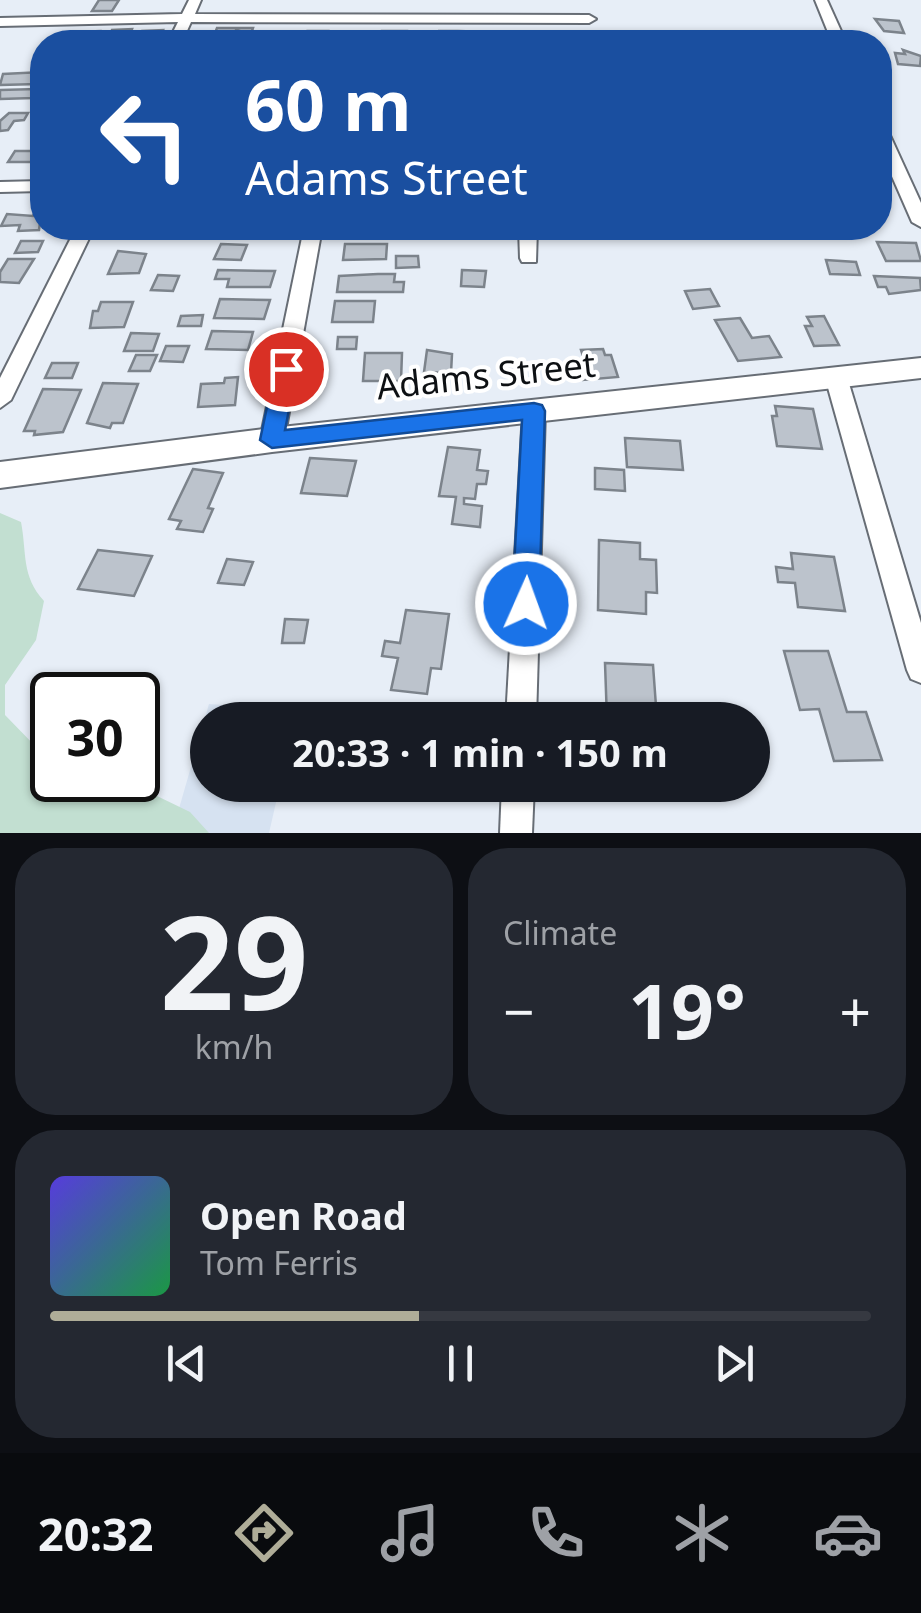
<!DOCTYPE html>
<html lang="en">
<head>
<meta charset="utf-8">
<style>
  :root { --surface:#171b24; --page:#242831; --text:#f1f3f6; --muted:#9ea1a6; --line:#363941; --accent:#afad98 }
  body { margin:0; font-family:"Noto Sans",sans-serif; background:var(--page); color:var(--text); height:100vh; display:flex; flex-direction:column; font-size:38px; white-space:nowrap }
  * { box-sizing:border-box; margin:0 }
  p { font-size:32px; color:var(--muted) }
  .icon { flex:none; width:55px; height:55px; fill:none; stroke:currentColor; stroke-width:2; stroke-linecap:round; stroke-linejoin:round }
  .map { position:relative; height:833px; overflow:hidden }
  .side { display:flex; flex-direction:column; gap:15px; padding:15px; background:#0d0f14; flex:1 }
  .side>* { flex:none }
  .top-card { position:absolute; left:30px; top:30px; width:862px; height:210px; border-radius:40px; box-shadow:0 2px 8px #0004; background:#1a4fa0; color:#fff; overflow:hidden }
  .speed { position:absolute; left:30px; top:672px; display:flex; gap:20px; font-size:50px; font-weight:700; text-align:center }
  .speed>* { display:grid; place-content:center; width:130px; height:130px; border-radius:50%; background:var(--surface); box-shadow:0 2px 8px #0004; line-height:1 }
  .speed .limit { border:5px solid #111; border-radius:15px; background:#fff; color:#111 }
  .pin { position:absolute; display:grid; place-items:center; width:85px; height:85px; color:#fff; margin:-42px; border:5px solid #fff; border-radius:50%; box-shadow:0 2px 10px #0007 }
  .me { position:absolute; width:110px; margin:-55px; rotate:2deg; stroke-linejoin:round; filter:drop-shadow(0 0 8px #0008) }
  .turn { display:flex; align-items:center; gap:35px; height:210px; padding:0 50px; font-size:45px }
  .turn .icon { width:130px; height:130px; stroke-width:2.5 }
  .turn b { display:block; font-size:70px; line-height:85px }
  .big { font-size:75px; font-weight:700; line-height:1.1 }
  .side .widget { flex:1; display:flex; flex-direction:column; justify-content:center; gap:15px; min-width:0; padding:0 35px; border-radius:40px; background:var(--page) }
  .side .dial { align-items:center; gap:0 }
  .dial b { font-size:130px; line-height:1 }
  .song { display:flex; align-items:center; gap:30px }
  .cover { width:120px; height:120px; border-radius:15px; background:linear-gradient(135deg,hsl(250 70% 55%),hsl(140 70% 35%)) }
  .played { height:10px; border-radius:5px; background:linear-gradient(90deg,var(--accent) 45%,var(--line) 45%) }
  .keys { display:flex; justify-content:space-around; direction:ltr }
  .heat { display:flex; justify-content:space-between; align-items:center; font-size:55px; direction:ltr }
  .side .tiles { flex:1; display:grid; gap:15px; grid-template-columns:1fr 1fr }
  .widget:last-child { grid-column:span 2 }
  .trip { position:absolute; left:190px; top:702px; width:580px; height:100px; border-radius:50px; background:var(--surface); box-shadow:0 2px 8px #0004; font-weight:700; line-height:100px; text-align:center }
  .tabs { display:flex; height:160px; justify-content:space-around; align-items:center; background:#090b0e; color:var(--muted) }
  .tabs .icon { width:70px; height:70px }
  .tabs .active { color:var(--accent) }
  .tabs b { font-size:45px; color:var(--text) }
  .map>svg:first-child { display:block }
  .built { fill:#d6e2f1 }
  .green { fill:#c2dfd1 }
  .building { fill:#bcc3cc; stroke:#7c838b; stroke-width:2.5 }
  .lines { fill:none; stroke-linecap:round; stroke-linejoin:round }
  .minor-casing { stroke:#676d75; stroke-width:4 }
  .secondary-casing { stroke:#676d75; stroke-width:4 }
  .minor { fill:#fff; fill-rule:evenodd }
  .secondary { fill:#fff; fill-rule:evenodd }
  .route { fill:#1a73e8; stroke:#114b97; stroke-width:2.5 }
  .labels { text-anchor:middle; stroke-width:8; stroke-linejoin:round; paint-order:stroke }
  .street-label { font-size:35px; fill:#0d1013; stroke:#fff }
</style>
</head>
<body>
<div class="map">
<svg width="921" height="833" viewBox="0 0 921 833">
  <rect width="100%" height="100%" fill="#e7eef7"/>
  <!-- built -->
  <polygon class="built" points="209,704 296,710 294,720 208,720 208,785 280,785 269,833 172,833"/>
  <!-- green -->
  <path class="green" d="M0 513 21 522C27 553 21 576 44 601L36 640 5 685V715L38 749 52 753V780H124L190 812 209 833H0Z"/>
  <!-- building -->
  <g class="building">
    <polygon points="99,0 119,0 112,11 92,11"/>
    <polygon points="875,19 899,21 904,33 884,31"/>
    <polygon points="217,28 253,28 251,34 236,30 233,36 246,36 243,42 220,42 222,38 213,38"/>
    <polygon points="132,29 127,42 107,42 112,30"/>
    <polygon points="163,30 158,42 137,42 142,31"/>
    <polygon points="100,31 96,42 71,42 75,32"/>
    <polygon points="307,31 328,31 325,41 303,41 304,37 298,37"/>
    <polygon points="382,31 407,31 406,42 381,42"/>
    <polygon points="439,31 458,31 487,32 485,42 459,41 460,36 437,39"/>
    <polygon points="539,32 570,32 572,39 541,42"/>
    <polygon points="903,50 921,56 920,66 898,64 895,53 905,54"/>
    <polygon points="42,72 38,84 0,85 3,74"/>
    <polygon points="37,89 33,98 0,99 0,90"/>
    <polygon points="9,113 28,113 24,120 14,121 8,130 0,131 0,121"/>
    <polygon points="15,151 41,151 35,162 8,162"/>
    <polygon points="37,207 42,207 39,230 18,231 20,225 1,226 7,214 33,216"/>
    <polygon points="247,228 276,228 274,238 244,237"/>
    <polygon points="21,241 43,241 38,252 15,253"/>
    <polygon points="877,242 916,243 921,261 886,261"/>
    <polygon points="221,244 247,245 241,260 214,259"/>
    <polygon points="345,244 387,244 386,259 343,260"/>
    <polygon points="118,251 146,254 139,273 108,274"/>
    <polygon points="396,256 418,256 419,267 396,268"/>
    <polygon points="8,259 34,259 19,283 0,282 0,272"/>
    <polygon points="826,260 856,262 860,275 830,274"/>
    <polygon points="218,270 275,271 270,287 227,287 229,279 215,279"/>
    <polygon points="462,270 486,271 484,287 461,286"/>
    <polygon points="378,274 395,274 394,282 404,282 403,292 337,292 339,276"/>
    <polygon points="158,275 179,276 173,291 151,290"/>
    <polygon points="874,276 920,278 921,290 889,294 886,287 878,287"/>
    <polygon points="710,289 719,306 693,309 685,291"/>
    <polygon points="220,299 270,300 264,319 214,318"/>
    <polygon points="335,301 375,301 373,322 332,322"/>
    <polygon points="101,302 133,302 124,327 90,328 93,311 98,311"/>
    <polygon points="203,315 201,326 178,326 181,316"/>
    <polygon points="824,316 839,345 814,346 805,326 812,326 807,317"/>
    <polygon points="740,318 752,338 769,336 781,357 738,361 715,320"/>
    <polygon points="212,331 253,332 248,350 206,349"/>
    <polygon points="131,333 159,334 153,351 124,351"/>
    <polygon points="338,337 357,337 356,349 337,349"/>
    <polygon points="166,346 189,346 183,362 160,361"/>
    <polygon points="603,349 605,355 611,355 618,377 583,380 578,359 584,359 581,350"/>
    <polygon points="427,350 452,354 451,373 424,372"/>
    <polygon points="365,353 402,353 401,381 363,381"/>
    <polygon points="136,355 157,355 150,371 129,371"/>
    <polygon points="52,363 78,363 72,378 45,378"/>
    <polygon points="238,377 235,405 198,407 201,384 224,383 225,378"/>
    <polygon points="103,383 138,384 123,423 112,423 110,428 87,423"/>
    <polygon points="43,389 81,390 63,432 34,435 35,431 24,431"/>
    <polygon points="775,406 813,409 822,449 777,446 772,416 777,416"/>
    <polygon points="625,438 680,441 683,470 627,467"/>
    <polygon points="448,447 480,450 477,470 488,471 486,484 477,484 475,499 464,498 464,504 482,506 480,527 452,524 456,497 439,496"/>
    <polygon points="310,458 356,461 347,496 301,493"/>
    <polygon points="595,468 624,470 625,491 595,489"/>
    <polygon points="193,469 223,473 208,508 213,509 203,532 177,529 181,521 169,519"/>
    <polygon points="599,540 640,543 640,559 656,560 657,593 646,592 646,614 598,610"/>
    <polygon points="98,550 152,556 134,596 78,589"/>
    <polygon points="791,553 834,557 845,611 798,607 795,583 778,582 776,567 793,569"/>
    <polygon points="227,559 253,562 244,585 218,583"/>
    <polygon points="406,610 449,614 441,669 431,668 427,694 391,690 398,658 382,656 385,641 400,643"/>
    <polygon points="285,619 308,620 304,643 282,643"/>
    <polygon points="784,651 828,651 847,712 866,712 882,760 834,761 819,709 800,710"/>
    <polygon points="605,663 653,665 657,720 607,720"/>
  </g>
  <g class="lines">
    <!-- minor casing -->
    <g class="minor-casing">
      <g id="minor">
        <polygon points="189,0 201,0 195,14 589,15 596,19 589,23 191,22 182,42 168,42 178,22 0,26 0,18 182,14"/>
        <polygon points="815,0 827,0 846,42 832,42"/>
        <polygon points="880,126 888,131 921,203 921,227 912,222 880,149"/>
        <polygon points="42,181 42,191 0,192 0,182"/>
        <polygon points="76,228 94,228 11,400 0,408 0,378"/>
        <polygon points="304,228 322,228 284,440 272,448 260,440"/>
        <polygon points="519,228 537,228 536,262 522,262 520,258"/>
        <polygon points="836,370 847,377 921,623 921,683 911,679 907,670 825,377"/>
        <polygon points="534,403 545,411 536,720 506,720 523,411"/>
        <polygon points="502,785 534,785 532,833 500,833"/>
      </g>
    </g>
    <!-- secondary casing -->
    <g class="secondary-casing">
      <polygon id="secondary" points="921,358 921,378 272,452 0,488 0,462 272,428"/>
    </g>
    <!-- minor -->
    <use href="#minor" class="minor"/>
    <!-- secondary -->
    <use href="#secondary" class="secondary"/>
  </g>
  <!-- route -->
  <polygon class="route" points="286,362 297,369 285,430 534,403 542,405 545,411 539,604 535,612 526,615 516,612 512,604 522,420 272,448 260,440 275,369"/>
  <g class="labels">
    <!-- street labels -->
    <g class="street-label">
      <text transform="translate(486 376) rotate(-6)" y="12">Adams Street</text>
    </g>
  </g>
</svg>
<div class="speed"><div class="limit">30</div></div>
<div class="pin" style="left:286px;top:369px;background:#d93025"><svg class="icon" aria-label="arrive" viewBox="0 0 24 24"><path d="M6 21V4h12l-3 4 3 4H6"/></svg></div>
<svg class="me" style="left:526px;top:604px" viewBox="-20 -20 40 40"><circle r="17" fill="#1a73e8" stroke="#fff" stroke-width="3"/><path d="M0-11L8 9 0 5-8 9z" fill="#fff"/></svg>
<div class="trip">20:33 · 1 min · 150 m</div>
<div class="top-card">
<div class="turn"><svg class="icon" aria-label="left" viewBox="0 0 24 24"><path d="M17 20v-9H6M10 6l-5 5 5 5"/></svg><div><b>60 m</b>Adams Street</div></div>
</div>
</div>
<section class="side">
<div class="tiles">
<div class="widget dial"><b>29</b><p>km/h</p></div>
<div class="widget"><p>Climate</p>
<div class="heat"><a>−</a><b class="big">19°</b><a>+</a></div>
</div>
<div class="widget">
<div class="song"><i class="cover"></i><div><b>Open Road</b><p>Tom Ferris</p></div></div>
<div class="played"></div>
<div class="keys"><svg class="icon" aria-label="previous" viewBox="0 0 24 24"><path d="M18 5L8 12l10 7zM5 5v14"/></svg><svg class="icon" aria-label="pause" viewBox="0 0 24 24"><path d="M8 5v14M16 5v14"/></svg><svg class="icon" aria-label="next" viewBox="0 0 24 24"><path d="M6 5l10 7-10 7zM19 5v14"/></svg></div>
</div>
</div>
</section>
<nav class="tabs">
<b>20:32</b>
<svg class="icon active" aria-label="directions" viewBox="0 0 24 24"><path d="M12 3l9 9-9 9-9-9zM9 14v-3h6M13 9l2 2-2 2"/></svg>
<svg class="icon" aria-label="music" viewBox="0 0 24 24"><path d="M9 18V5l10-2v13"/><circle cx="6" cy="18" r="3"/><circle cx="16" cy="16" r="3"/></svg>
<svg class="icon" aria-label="phone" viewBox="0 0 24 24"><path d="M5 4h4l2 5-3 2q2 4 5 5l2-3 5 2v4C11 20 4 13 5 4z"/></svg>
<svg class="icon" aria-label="climate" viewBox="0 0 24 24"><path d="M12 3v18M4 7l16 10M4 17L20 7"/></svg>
<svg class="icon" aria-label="car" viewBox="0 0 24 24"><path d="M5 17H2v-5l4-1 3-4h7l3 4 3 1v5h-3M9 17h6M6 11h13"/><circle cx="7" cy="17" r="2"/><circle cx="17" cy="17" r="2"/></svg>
</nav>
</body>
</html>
